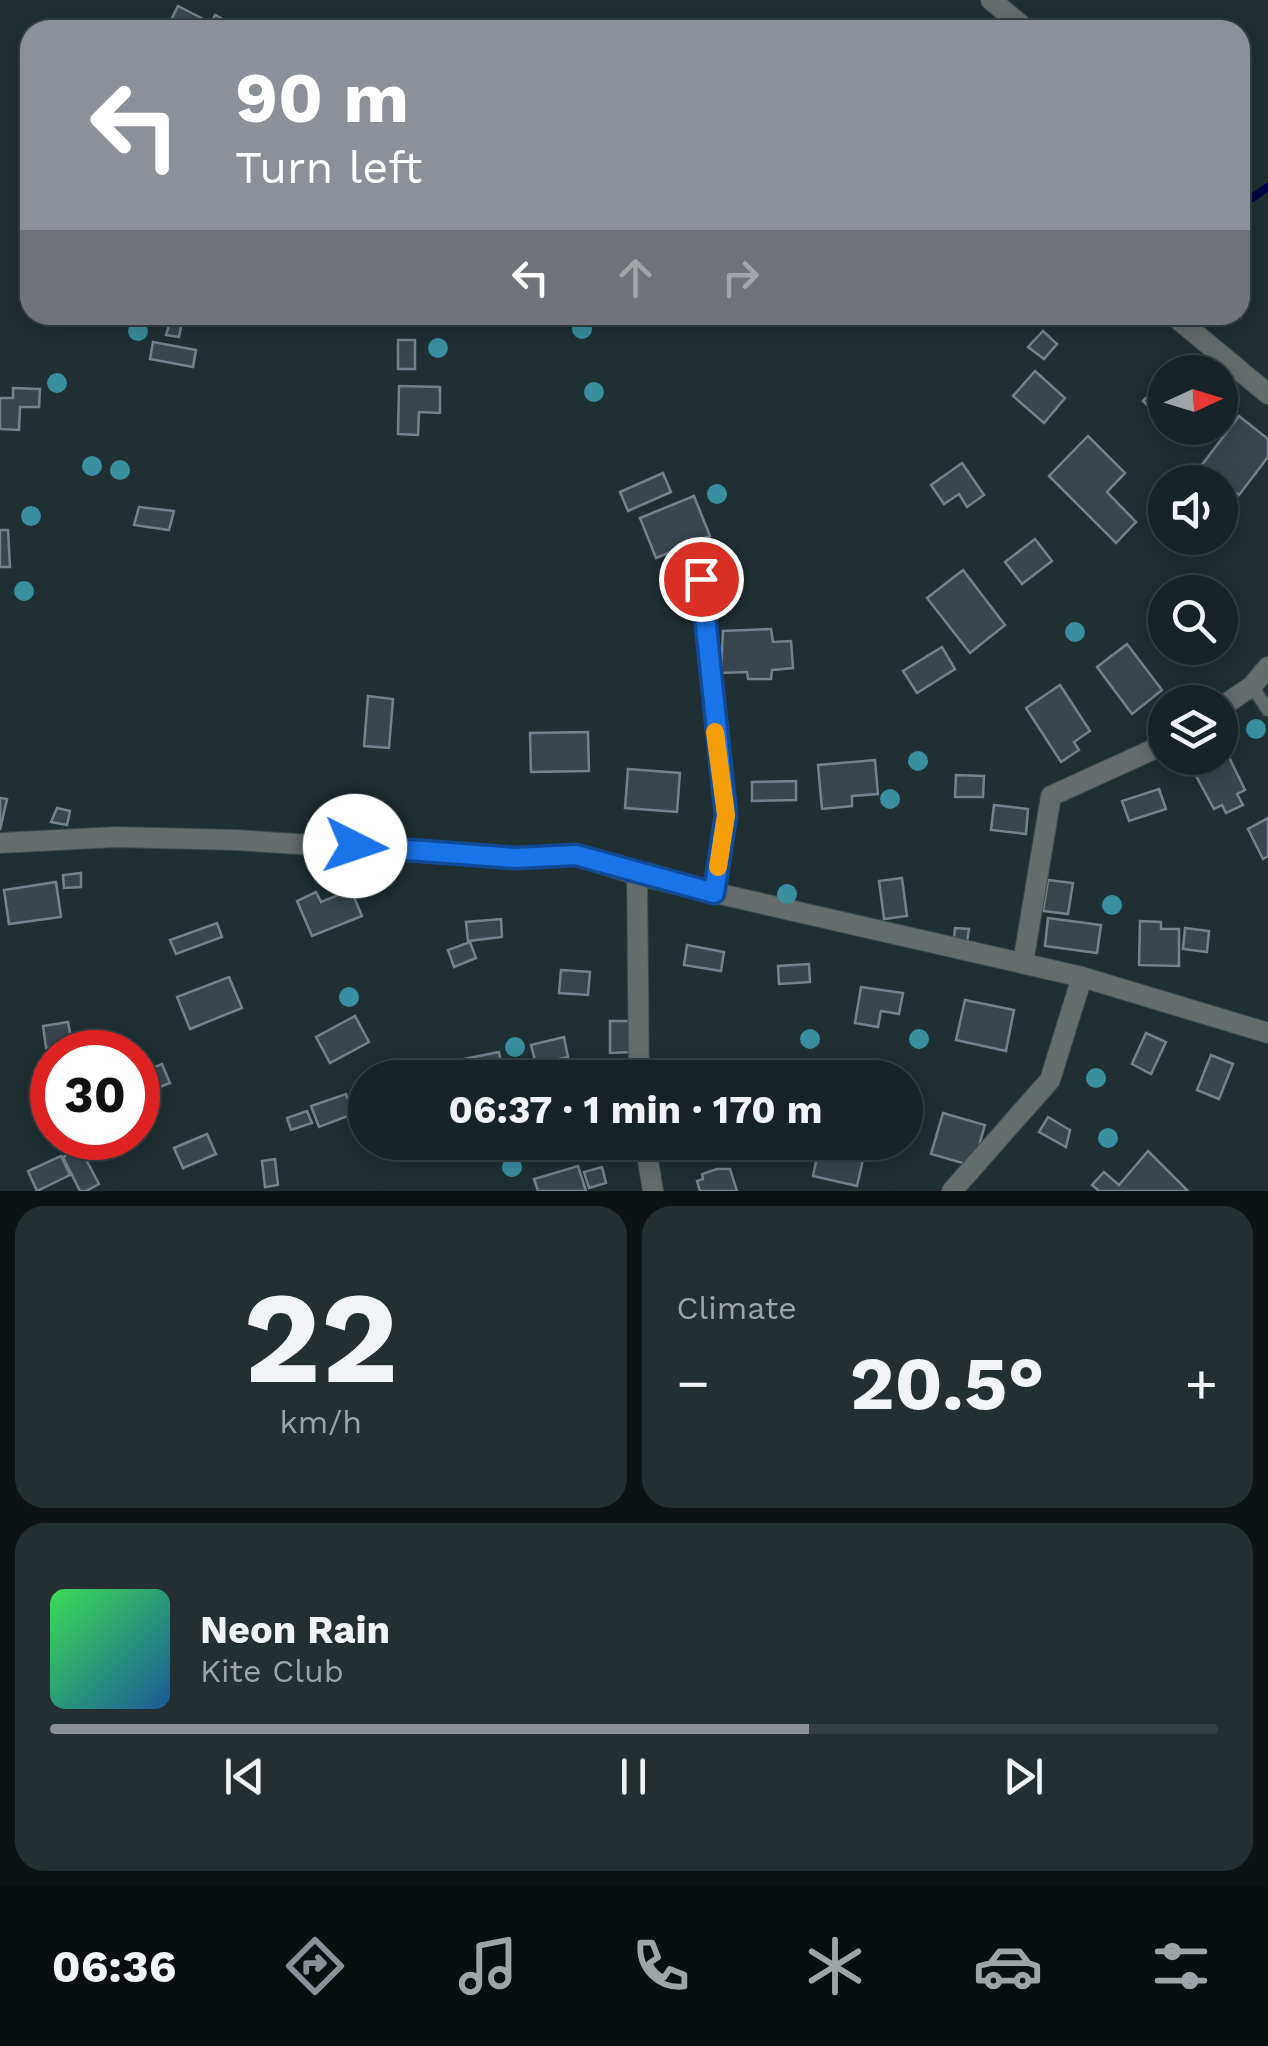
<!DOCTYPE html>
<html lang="en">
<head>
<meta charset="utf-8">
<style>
  :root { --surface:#172326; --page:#242f32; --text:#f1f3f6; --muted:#9ea4a7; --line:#364043; --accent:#8c9099 }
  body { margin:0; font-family:"Work Sans",sans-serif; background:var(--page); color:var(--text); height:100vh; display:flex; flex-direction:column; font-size:38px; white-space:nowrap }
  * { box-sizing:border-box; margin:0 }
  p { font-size:32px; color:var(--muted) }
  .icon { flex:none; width:55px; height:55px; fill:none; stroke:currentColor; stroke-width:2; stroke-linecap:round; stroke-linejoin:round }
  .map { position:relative; height:1191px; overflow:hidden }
  .sheet { display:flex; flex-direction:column; gap:15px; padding:15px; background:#0d1315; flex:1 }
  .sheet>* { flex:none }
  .hud { position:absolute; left:20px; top:20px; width:1230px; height:305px; border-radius:30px; box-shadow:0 5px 25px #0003,0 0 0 2px var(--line); background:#8c9099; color:#fff; overflow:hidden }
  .needle { width:65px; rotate:86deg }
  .tools { position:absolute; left:1148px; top:355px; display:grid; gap:20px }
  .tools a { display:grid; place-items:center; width:90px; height:90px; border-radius:50%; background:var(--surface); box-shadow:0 5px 25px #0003,0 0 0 2px var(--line); font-size:50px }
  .speed { position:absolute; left:30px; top:1030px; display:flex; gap:20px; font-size:50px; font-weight:700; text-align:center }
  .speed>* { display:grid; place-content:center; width:130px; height:130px; border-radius:50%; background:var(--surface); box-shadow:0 5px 25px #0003,0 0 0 2px var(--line); line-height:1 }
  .speed .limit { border:15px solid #d22; background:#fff; color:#111 }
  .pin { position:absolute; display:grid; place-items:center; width:85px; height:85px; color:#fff; margin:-42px; border:5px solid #fff; border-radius:50%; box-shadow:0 2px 10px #0007 }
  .me { position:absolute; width:110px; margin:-55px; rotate:94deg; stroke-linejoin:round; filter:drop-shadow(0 0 8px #0008) }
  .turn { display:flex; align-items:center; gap:35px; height:210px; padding:0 50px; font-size:45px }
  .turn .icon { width:130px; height:130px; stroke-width:2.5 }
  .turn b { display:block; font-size:70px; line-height:85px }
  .lanes { display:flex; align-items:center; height:95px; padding:0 50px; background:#0003; justify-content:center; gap:50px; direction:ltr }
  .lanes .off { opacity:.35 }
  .big { font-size:75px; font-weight:700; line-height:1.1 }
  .sheet .widget { flex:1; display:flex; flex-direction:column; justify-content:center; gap:15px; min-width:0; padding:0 35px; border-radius:30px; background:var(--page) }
  .sheet .dial { align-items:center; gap:0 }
  .dial b { font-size:130px; line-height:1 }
  .song { display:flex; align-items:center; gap:30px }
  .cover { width:120px; height:120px; border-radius:15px; background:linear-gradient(135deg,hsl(130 70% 55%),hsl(210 70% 35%)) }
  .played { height:10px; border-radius:5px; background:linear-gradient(90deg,var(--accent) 65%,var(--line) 65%) }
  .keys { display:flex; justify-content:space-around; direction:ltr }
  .heat { display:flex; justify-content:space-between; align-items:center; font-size:55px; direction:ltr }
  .sheet .tiles { flex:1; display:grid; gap:15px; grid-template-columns:1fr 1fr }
  .widget:last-child { grid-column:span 2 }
  .trip { position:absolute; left:348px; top:1060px; width:575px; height:100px; border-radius:50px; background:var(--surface); box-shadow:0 5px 25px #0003,0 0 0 2px var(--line); font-weight:700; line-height:100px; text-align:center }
  .tab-bar { display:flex; height:160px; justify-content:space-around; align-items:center; background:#090e0f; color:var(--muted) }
  .tab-bar .icon { width:70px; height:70px }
  .tab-bar .selected { color:var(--accent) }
  .tab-bar b { font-size:45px; color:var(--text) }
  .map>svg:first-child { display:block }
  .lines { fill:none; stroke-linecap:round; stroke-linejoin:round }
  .stream { stroke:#000249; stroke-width:8 }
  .building { fill:#39464e; stroke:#74828c; stroke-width:2.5 }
  .service-casing { stroke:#3b4b4d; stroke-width:15 }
  .minor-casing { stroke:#3b4b4d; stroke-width:22 }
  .service { stroke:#656d6c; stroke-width:12 }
  .minor { stroke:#656d6c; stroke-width:20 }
  .tree { fill:#398e9f }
  .route-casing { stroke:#114b97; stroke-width:25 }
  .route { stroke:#1a73e8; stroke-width:18 }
  .slow { stroke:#f59e0b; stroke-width:18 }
</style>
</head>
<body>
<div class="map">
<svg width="1268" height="1191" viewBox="0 0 1268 1191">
  <rect width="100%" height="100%" fill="#1f2f32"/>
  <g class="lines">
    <!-- stream -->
    <polyline class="stream" points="1240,206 1268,187"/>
  </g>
  <!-- building -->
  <g class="building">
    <polygon points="178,6 211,23 215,15 244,30 166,30"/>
    <polygon points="171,318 182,322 179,337 166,335"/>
    <polygon points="1043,331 1057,344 1044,359 1028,347"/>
    <rect x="398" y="340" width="17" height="29"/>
    <polygon points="153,342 196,350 193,367 150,359"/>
    <polygon points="1035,371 1065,398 1044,423 1013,396"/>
    <polygon points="1165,378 1165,423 1143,401"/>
    <polygon points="399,386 440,387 440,413 419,412 418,435 398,434"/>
    <polygon points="13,388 40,389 39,407 20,407 19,430 0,429 0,398 13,398"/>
    <polygon points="1239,416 1268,439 1268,457 1239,495 1201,466"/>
    <polygon points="1088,436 1125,473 1107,492 1136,522 1116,543 1049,476"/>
    <polygon points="962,463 984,495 967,507 959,494 944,504 931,485"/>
    <polygon points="663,473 671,492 628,511 620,492"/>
    <polygon points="694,496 710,536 656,558 640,518"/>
    <polygon points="139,507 174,511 169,530 134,525"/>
    <polygon points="0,530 8,530 10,567 0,567"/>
    <polygon points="1035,539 1052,561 1022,584 1005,562"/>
    <polygon points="963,570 1005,625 970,653 927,598"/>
    <polygon points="1186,576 1201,589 1198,592 1174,590"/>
    <polygon points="771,629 773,642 791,641 793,668 772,670 771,679 748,679 747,672 721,673 723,631"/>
    <polygon points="1127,644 1162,690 1132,714 1097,667"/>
    <polygon points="942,647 955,669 917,693 903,671"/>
    <polygon points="1060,685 1090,731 1074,742 1079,750 1061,762 1026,708"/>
    <polygon points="368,696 393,699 389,748 364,746"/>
    <polygon points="588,732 589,771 531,772 530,733"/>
    <polygon points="1227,753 1245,790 1237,794 1243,805 1226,813 1222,805 1214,809 1195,774"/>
    <polygon points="875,760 878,794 852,796 852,806 822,809 818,765"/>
    <polygon points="628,769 680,773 677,812 625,808"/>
    <polygon points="956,775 984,776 983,797 955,797"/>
    <polygon points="796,781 796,800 752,801 752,782"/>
    <polygon points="1159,789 1166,809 1129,821 1122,801"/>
    <polygon points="0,798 7,799 0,830"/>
    <polygon points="994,805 1028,809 1026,834 991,830"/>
    <polygon points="57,808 70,811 67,825 51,822"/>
    <polygon points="1268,818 1268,856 1263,859 1248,829"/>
    <polygon points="81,873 81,887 64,888 63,875"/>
    <polygon points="902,878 907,916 884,919 879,881"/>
    <polygon points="1048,880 1073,883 1068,914 1043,911"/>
    <polygon points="56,882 61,917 9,924 4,890"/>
    <polygon points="351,890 362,916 312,936 297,901 316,892 321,902"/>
    <polygon points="1048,918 1101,925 1097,953 1045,946"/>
    <polygon points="501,919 502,937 468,941 466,922"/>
    <polygon points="1140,921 1161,922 1161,929 1179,929 1179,966 1139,965"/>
    <polygon points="217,923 222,937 176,954 170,940"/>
    <polygon points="955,928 969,929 967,942 954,940"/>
    <polygon points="1185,928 1209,931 1207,952 1183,949"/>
    <polygon points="470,942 476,958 454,967 448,950"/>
    <polygon points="687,945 724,952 721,971 684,965"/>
    <polygon points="809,964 810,982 779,984 778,966"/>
    <polygon points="561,970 590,972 588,995 559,993"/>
    <polygon points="229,977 242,1008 190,1029 177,997"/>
    <polygon points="861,987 903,993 899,1014 881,1011 878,1027 855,1023"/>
    <polygon points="965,1000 1014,1010 1006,1051 956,1040"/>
    <polygon points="355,1016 369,1042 330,1063 316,1037"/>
    <polygon points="610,1021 632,1021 633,1052 610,1053"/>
    <polygon points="68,1022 72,1044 46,1048 43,1026"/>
    <polygon points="1146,1033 1166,1042 1151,1074 1132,1064"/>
    <polygon points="564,1037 568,1057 536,1064 531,1045"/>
    <polygon points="499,1052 504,1078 463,1078 459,1060"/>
    <polygon points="1211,1055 1233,1064 1219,1099 1197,1090"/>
    <polygon points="162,1064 170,1083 150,1091 142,1072"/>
    <polygon points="839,1064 872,1076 871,1078 834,1078"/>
    <polygon points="346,1094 353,1114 319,1127 311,1106"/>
    <polygon points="307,1111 312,1123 291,1130 287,1118"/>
    <polygon points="943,1113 985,1125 973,1166 931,1154"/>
    <polygon points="1048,1117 1070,1130 1066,1147 1039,1132"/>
    <polygon points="207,1134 216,1154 183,1168 174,1148"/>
    <polygon points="820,1142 867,1142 857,1186 813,1176"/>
    <polygon points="80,1148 99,1184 86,1191 80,1191 63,1157"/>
    <polygon points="1148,1151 1188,1191 1099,1191 1092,1185 1104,1172 1119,1185"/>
    <polygon points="61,1156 70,1175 37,1191 28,1171"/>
    <polygon points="275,1159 278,1185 265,1187 262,1161"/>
    <polygon points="578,1166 586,1191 538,1191 534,1179"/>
    <polygon points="602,1167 606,1183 589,1188 584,1172"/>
    <polygon points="717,1169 730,1169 737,1191 700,1191 697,1181 703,1179 702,1174"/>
  </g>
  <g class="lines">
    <!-- service casing -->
    <g class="service-casing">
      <polyline id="service" points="1252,686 1268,710"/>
    </g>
    <!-- minor casing -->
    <g class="minor-casing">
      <g id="minor">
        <polyline points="991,0 1027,30"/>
        <polyline points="1173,315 1268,394"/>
        <polyline points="701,579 726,815 714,893"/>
        <polyline points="1220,708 1252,686 1268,667"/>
        <polyline points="0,843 116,837 236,840 515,858 576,855 637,875 1082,977 1268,1033"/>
        <polyline points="637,875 639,1078"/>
        <polyline points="1023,963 1051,796 1165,744"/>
        <polyline points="645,1142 653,1191"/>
        <polyline points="952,1191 1050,1080 1082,977"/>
      </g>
    </g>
    <!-- service -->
    <use href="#service" class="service"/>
    <!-- minor -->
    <use href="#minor" class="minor"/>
  </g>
  <!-- trees -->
  <g class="tree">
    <circle cx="582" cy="329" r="10"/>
    <circle cx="138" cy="331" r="10"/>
    <circle cx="438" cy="348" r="10"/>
    <circle cx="57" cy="383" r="10"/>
    <circle cx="594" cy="392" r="10"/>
    <circle cx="92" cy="466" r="10"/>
    <circle cx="120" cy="470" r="10"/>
    <circle cx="717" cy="494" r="10"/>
    <circle cx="31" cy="516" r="10"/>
    <circle cx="24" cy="591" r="10"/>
    <circle cx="1075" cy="632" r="10"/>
    <circle cx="1256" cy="729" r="10"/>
    <circle cx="918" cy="761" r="10"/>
    <circle cx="890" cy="799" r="10"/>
    <circle cx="787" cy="894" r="10"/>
    <circle cx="1112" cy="905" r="10"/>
    <circle cx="349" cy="997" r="10"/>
    <circle cx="810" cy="1039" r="10"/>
    <circle cx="919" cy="1039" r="10"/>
    <circle cx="515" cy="1047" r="10"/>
    <circle cx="1096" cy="1078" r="10"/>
    <circle cx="1108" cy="1138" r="10"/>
    <circle cx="512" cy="1167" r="10"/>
  </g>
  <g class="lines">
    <!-- route casing -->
    <g class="route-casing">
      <polyline id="route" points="355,846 515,858 576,855 714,893 726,815 701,579"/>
    </g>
    <!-- route -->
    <use href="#route" class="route"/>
    <!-- slow -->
    <polyline class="slow" points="715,732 726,815 718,867"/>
  </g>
</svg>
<div class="tools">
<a><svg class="needle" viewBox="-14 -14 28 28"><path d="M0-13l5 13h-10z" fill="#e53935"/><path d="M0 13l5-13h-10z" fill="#9ea4a7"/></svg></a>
<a><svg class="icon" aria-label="sound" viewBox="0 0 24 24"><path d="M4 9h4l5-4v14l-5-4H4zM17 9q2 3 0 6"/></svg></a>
<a><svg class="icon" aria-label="search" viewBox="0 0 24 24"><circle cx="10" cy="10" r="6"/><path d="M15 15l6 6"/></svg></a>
<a><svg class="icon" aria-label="layers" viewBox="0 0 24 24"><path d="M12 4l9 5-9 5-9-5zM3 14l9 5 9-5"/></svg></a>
</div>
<div class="speed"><div class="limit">30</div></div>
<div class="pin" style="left:701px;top:579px;background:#d93025"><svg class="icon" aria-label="arrive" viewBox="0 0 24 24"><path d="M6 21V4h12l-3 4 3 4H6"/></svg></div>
<svg class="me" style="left:355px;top:846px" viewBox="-20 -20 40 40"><circle r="19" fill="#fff"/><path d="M0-13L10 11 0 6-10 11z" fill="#1a73e8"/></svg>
<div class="trip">06:37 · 1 min · 170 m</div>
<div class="hud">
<div class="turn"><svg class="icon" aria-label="left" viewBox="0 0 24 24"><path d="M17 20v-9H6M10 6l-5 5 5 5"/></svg><div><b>90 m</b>Turn left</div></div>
<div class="lanes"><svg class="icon" aria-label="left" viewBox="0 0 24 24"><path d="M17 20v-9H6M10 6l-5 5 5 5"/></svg><svg class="icon off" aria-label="ahead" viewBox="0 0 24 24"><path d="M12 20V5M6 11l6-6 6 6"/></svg><svg class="icon off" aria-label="right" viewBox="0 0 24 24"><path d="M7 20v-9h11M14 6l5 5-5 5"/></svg></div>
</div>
</div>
<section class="sheet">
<div class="tiles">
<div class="widget dial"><b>22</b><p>km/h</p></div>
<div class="widget"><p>Climate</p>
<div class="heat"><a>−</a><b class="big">20.5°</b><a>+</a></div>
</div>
<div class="widget">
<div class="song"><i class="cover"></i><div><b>Neon Rain</b><p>Kite Club</p></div></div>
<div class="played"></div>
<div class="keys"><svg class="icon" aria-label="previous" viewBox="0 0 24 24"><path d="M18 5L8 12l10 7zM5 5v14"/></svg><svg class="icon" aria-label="pause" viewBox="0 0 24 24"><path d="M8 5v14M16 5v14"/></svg><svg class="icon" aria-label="next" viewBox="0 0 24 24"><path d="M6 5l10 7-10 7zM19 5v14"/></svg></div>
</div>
</div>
</section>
<nav class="tab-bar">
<b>06:36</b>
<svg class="icon selected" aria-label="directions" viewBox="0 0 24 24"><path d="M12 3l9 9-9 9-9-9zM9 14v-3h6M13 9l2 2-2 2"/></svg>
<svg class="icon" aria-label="music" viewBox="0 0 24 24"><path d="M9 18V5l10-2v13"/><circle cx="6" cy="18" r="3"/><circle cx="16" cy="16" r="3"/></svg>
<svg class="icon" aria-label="phone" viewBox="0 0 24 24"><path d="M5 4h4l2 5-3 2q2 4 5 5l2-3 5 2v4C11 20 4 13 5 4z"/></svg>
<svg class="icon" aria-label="climate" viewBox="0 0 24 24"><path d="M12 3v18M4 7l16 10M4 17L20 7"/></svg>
<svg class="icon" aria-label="car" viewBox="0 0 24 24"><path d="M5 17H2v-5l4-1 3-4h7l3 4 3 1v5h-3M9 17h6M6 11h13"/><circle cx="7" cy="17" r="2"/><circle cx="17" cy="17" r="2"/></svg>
<svg class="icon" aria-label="filters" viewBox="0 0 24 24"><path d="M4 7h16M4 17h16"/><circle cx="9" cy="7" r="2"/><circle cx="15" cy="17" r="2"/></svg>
</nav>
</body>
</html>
